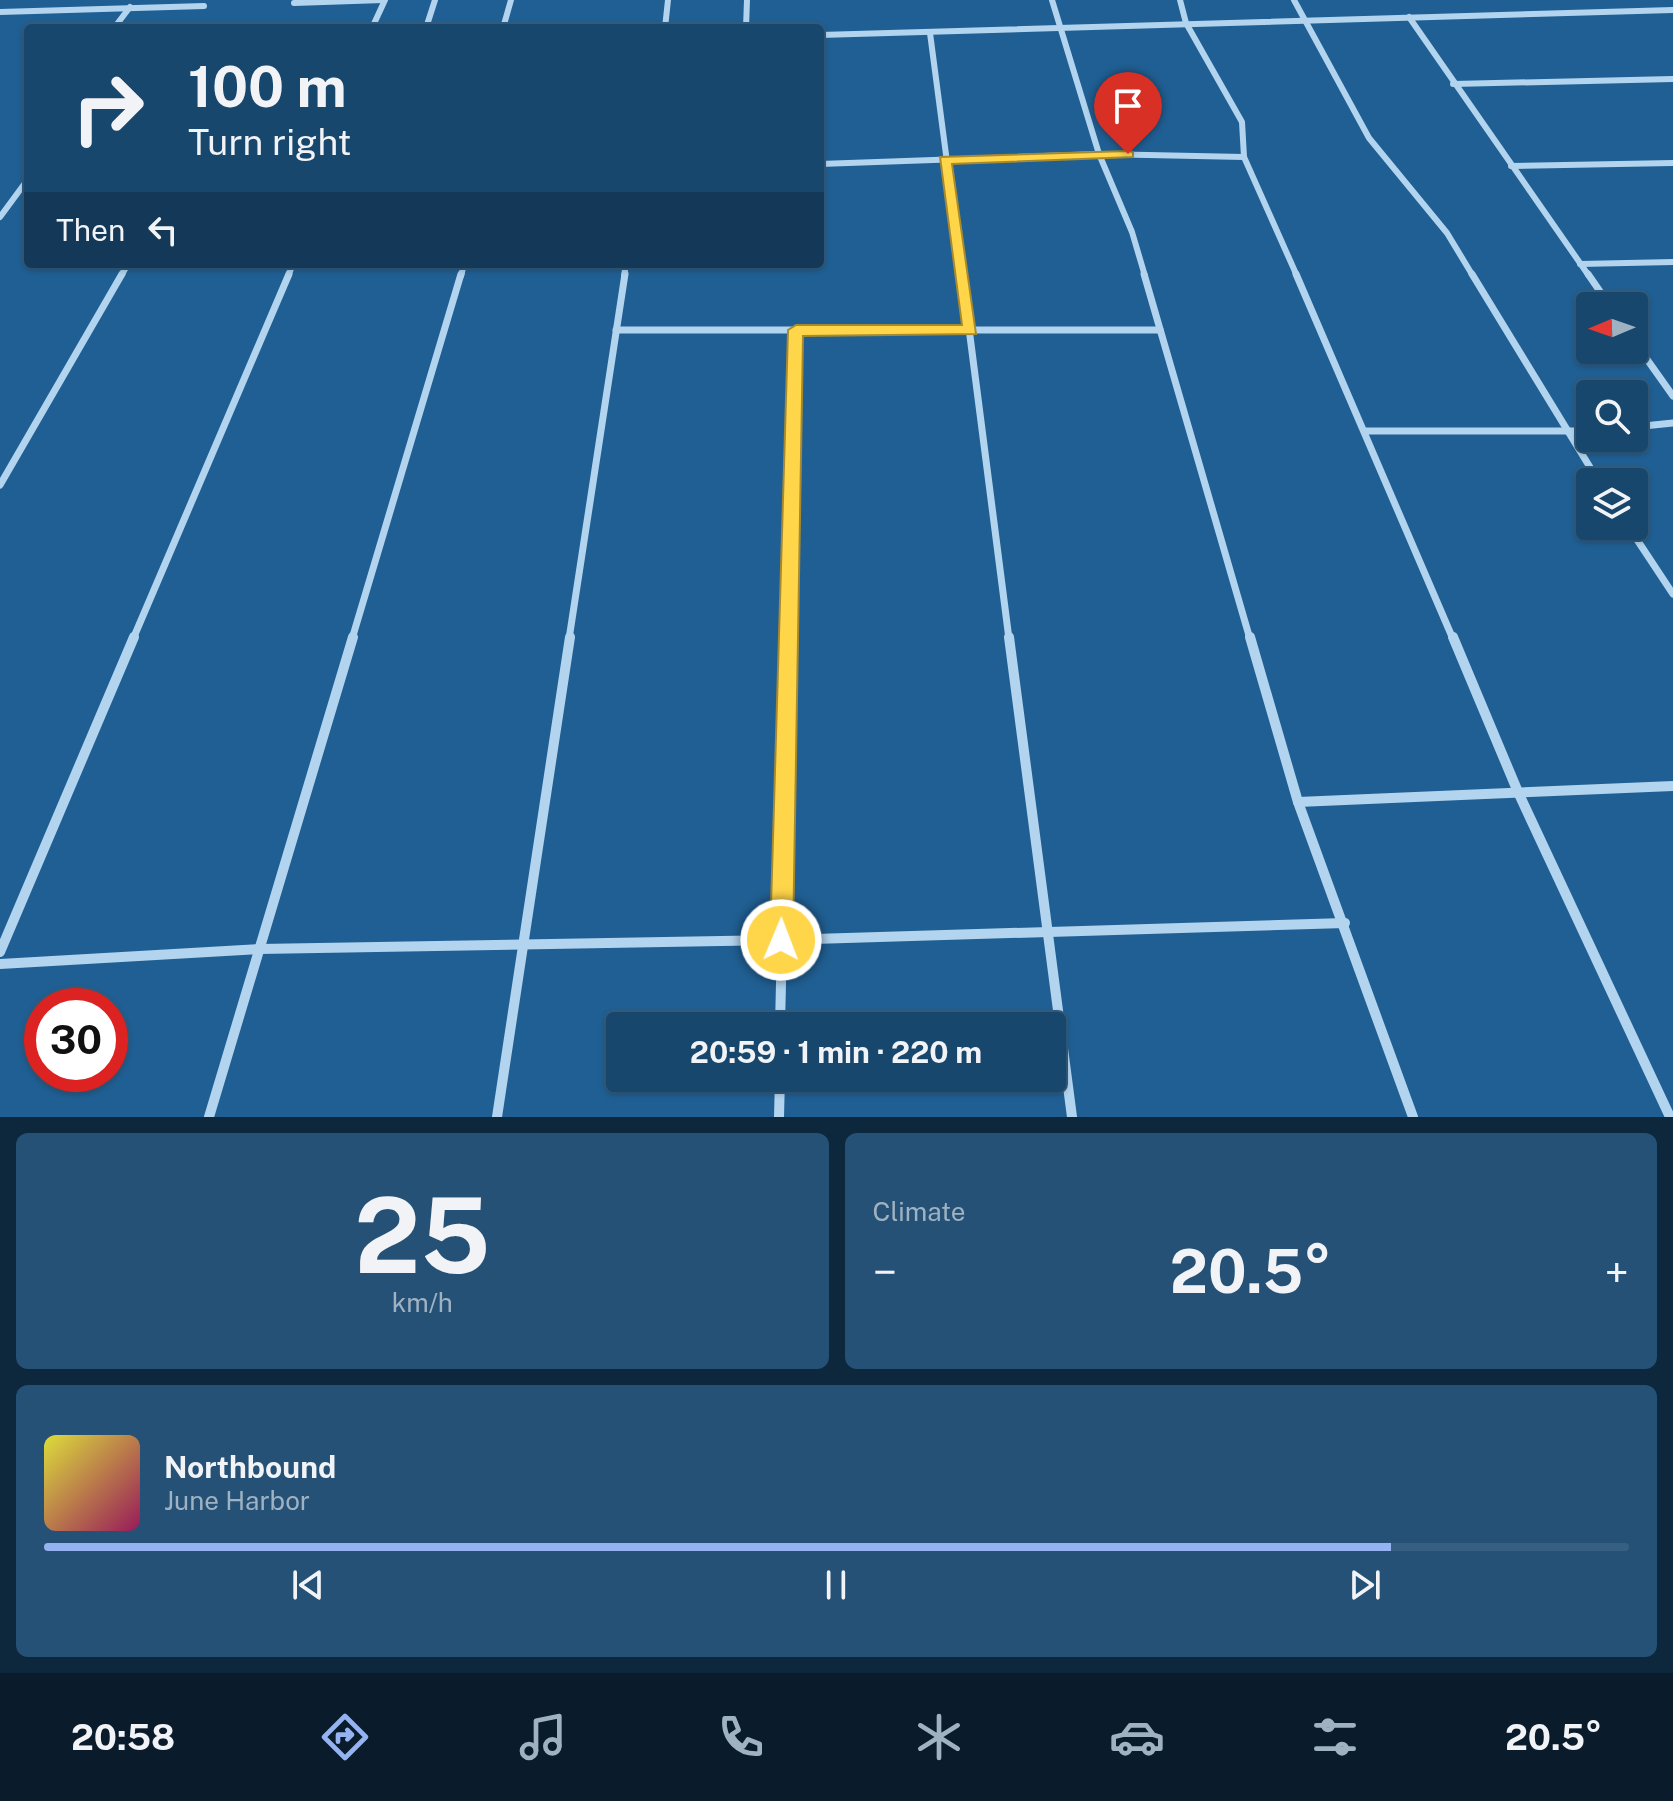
<!DOCTYPE html>
<html lang="en">
<head>
<meta charset="utf-8">
<style>
  :root { --surface:#18476e; --page:#255176; --text:#f1f3f6; --muted:#9fb2c2; --line:#365f81; --accent:#95b2f1 }
  body { margin:0; font-family:"Public Sans",sans-serif; background:var(--page); color:var(--text); height:100vh; display:flex; flex-direction:column; font-size:30px; white-space:nowrap }
  * { box-sizing:border-box; margin:0 }
  p { font-size:26px; color:var(--muted) }
  .icon { flex:none; width:44px; height:44px; fill:none; stroke:currentColor; stroke-width:2; stroke-linecap:round; stroke-linejoin:round }
  .map { position:relative; height:1117px; overflow:hidden }
  .side { display:flex; flex-direction:column; gap:16px; padding:16px; background:#0d273c; flex:1 }
  .side>* { flex:none }
  .hud { position:absolute; left:24px; top:24px; width:800px; height:244px; border-radius:8px; box-shadow:0 2px 6px #0004,0 0 0 2px var(--line); background:#18476e; color:var(--text); overflow:hidden }
  .needle { width:52px; rotate:268deg }
  .fabs { position:absolute; left:1576px; top:292px; display:grid; gap:16px }
  .fabs a { display:grid; place-items:center; width:72px; height:72px; border-radius:8px; background:var(--surface); box-shadow:0 2px 6px #0004,0 0 0 2px var(--line); font-size:40px }
  .speed { position:absolute; left:24px; top:988px; display:flex; gap:16px; font-size:40px; font-weight:700; text-align:center }
  .speed>* { display:grid; place-content:center; width:104px; height:104px; border-radius:50%; background:var(--surface); box-shadow:0 2px 6px #0004,0 0 0 2px var(--line); line-height:1 }
  .speed .limit { border:12px solid #d22; background:#fff; color:#111 }
  .pin { position:absolute; display:grid; place-items:center; width:68px; height:68px; color:#fff; margin:-82px -34px; border-radius:50% 50% 50% 0; rotate:-45deg; box-shadow:0 0 8px #0007 }
  .pin .icon { rotate:45deg }
  .me { position:absolute; width:88px; margin:-44px; rotate:1deg; stroke-linejoin:round; filter:drop-shadow(0 0 6px #0008) }
  .turn { display:flex; align-items:center; gap:28px; height:168px; padding:0 32px; font-size:36px }
  .turn .icon { width:104px; height:104px; stroke-width:2.5 }
  .turn b { display:block; font-size:56px; line-height:68px }
  .then { display:flex; align-items:center; height:76px; padding:0 32px; background:#0003; gap:16px; font-size:30px }
  .big { font-size:60px; font-weight:700; line-height:1.1 }
  .side .card { flex:1; display:flex; flex-direction:column; justify-content:center; gap:12px; min-width:0; padding:0 28px; border-radius:12px; background:var(--page) }
  .side .dial { align-items:center; gap:0 }
  .dial b { font-size:104px; line-height:1 }
  .song { display:flex; align-items:center; gap:24px }
  .cover { width:96px; height:96px; border-radius:12px; background:linear-gradient(135deg,hsl(60 70% 55%),hsl(330 70% 35%)) }
  .played { height:8px; border-radius:4px; background:linear-gradient(90deg,var(--accent) 85%,var(--line) 85%) }
  .keys { display:flex; justify-content:space-around; direction:ltr }
  .heat { display:flex; justify-content:space-between; align-items:center; font-size:44px; direction:ltr }
  .side .tiles { flex:1; display:grid; gap:16px; grid-template-columns:1fr 1fr }
  .card:last-child { grid-column:span 2 }
  .trip { position:absolute; left:606px; top:1012px; width:460px; height:80px; border-radius:8px; background:var(--surface); box-shadow:0 2px 6px #0004,0 0 0 2px var(--line); font-weight:700; line-height:80px; text-align:center }
  .tabs { display:flex; height:128px; justify-content:space-around; align-items:center; background:#0a1c2c; color:var(--muted) }
  .tabs .icon { width:56px; height:56px }
  .tabs .current { color:var(--accent) }
  .tabs b { font-size:36px; color:var(--text) }
  .map>svg:first-child { display:block }
  .lines { fill:none; stroke-linecap:round; stroke-linejoin:round }
  .street-far2 { stroke:#b2d4ee; stroke-width:6 }
  .street-far1 { stroke:#b2d4ee; stroke-width:7 }
  .street { stroke:#b2d4ee; stroke-width:10 }
  .route { fill:#ffd54a; stroke:#a68a30; stroke-width:2 }
</style>
</head>
<body>
<div class="map">
<svg width="1673" height="1117" viewBox="0 0 1673 1117">
  <rect width="100%" height="100%" fill="#205f93"/>
  <g class="lines">
    <!-- street-far2 -->
    <g class="street-far2">
      <polyline points="1052,0 1099,154 1132,232 1145,276"/>
      <polyline points="1180,0 1186,23 1242,122 1244,157 1297,276"/>
      <polyline points="1294,0 1369,138 1447,233 1473,276"/>
      <polyline points="294,3 383,0"/>
      <polyline points="0,12 204,6"/>
      <polyline points="1409,17 1589,276"/>
      <polyline points="114,28 130,7"/>
      <polyline points="372,28 385,0"/>
      <polyline points="426,28 435,0"/>
      <polyline points="503,28 511,0"/>
      <polyline points="665,28 668,0"/>
      <polyline points="746,28 747,0"/>
      <polyline points="930,33 962,276"/>
      <polyline points="820,35 1673,10"/>
      <polyline points="1453,84 1673,79"/>
      <polyline points="820,164 1099,154 1244,157"/>
      <polyline points="1511,166 1673,163"/>
      <polyline points="0,217 28,179"/>
      <polyline points="1580,264 1673,262"/>
      <polyline points="121,276 128,264"/>
      <polyline points="288,276 293,264"/>
      <polyline points="461,276 464,264"/>
      <polyline points="624,276 626,264"/>
    </g>
    <!-- street-far1 -->
    <g class="street-far1">
      <polyline points="962,274 1009,639"/>
      <polyline points="1144,274 1250,639"/>
      <polyline points="1296,274 1453,639"/>
      <polyline points="1472,274 1599,482"/>
      <polyline points="1588,274 1610,306"/>
      <polyline points="616,330 796,330"/>
      <polyline points="1634,341 1673,396"/>
      <polyline points="1634,427 1673,423"/>
      <polyline points="1366,431 1590,431"/>
      <polyline points="0,485 122,274"/>
      <polyline points="1628,526 1673,594"/>
      <polyline points="133,639 289,274"/>
      <polyline points="352,639 461,274"/>
      <polyline points="569,639 625,274"/>
      <polyline points="789,639 796,330 1160,330"/>
    </g>
    <!-- street -->
    <g class="street">
      <polyline points="1009,637 1072,1117"/>
      <polyline points="1250,637 1298,802 1413,1117"/>
      <polyline points="1453,637 1518,792 1670,1117"/>
      <polyline points="1298,802 1673,786"/>
      <polyline points="0,952 134,637"/>
      <polyline points="0,964 259,949 781,940 1345,923"/>
      <polyline points="780,1026 789,637"/>
      <polyline points="209,1117 353,637"/>
      <polyline points="497,1117 570,637"/>
      <polyline points="779,1117 780,1078"/>
    </g>
  </g>
  <!-- route -->
  <polygon class="route" points="1128,151 1133,152 1133,157 952,164 976,334 803,336 793,940 790,948 781,951 773,948 770,940 788,330 796,325 962,325 940,157"/>
</svg>
<div class="fabs">
<a><svg class="needle" viewBox="-14 -14 28 28"><path d="M0-13l5 13h-10z" fill="#e53935"/><path d="M0 13l5-13h-10z" fill="#9fb2c2"/></svg></a>
<a><svg class="icon" aria-label="search" viewBox="0 0 24 24"><circle cx="10" cy="10" r="6"/><path d="M15 15l6 6"/></svg></a>
<a><svg class="icon" aria-label="layers" viewBox="0 0 24 24"><path d="M12 4l9 5-9 5-9-5zM3 14l9 5 9-5"/></svg></a>
</div>
<div class="speed"><div class="limit">30</div></div>
<div class="pin" style="left:1128px;top:154px;background:#d93025"><svg class="icon" aria-label="arrive" viewBox="0 0 24 24"><path d="M6 21V4h12l-3 4 3 4H6"/></svg></div>
<svg class="me" style="left:781px;top:940px" viewBox="-20 -20 40 40"><circle r="17" fill="#ffd54a" stroke="#fff" stroke-width="3"/><path d="M0-11L8 9 0 5-8 9z" fill="#fff"/></svg>
<div class="trip">20:59 · 1 min · 220 m</div>
<div class="hud">
<div class="turn"><svg class="icon" aria-label="right" viewBox="0 0 24 24"><path d="M7 20v-9h11M14 6l5 5-5 5"/></svg><div><b>100 m</b>Turn right</div></div>
<div class="then">Then<svg class="icon" aria-label="left" viewBox="0 0 24 24"><path d="M17 20v-9H6M10 6l-5 5 5 5"/></svg></div>
</div>
</div>
<section class="side">
<div class="tiles">
<div class="card dial"><b>25</b><p>km/h</p></div>
<div class="card"><p>Climate</p>
<div class="heat"><a>−</a><b class="big">20.5°</b><a>+</a></div>
</div>
<div class="card">
<div class="song"><i class="cover"></i><div><b>Northbound</b><p>June Harbor</p></div></div>
<div class="played"></div>
<div class="keys"><svg class="icon" aria-label="previous" viewBox="0 0 24 24"><path d="M18 5L8 12l10 7zM5 5v14"/></svg><svg class="icon" aria-label="pause" viewBox="0 0 24 24"><path d="M8 5v14M16 5v14"/></svg><svg class="icon" aria-label="next" viewBox="0 0 24 24"><path d="M6 5l10 7-10 7zM19 5v14"/></svg></div>
</div>
</div>
</section>
<nav class="tabs">
<b>20:58</b>
<svg class="icon current" aria-label="directions" viewBox="0 0 24 24"><path d="M12 3l9 9-9 9-9-9zM9 14v-3h6M13 9l2 2-2 2"/></svg>
<svg class="icon" aria-label="music" viewBox="0 0 24 24"><path d="M9 18V5l10-2v13"/><circle cx="6" cy="18" r="3"/><circle cx="16" cy="16" r="3"/></svg>
<svg class="icon" aria-label="phone" viewBox="0 0 24 24"><path d="M5 4h4l2 5-3 2q2 4 5 5l2-3 5 2v4C11 20 4 13 5 4z"/></svg>
<svg class="icon" aria-label="climate" viewBox="0 0 24 24"><path d="M12 3v18M4 7l16 10M4 17L20 7"/></svg>
<svg class="icon" aria-label="car" viewBox="0 0 24 24"><path d="M5 17H2v-5l4-1 3-4h7l3 4 3 1v5h-3M9 17h6M6 11h13"/><circle cx="7" cy="17" r="2"/><circle cx="17" cy="17" r="2"/></svg>
<svg class="icon" aria-label="filters" viewBox="0 0 24 24"><path d="M4 7h16M4 17h16"/><circle cx="9" cy="7" r="2"/><circle cx="15" cy="17" r="2"/></svg>
<b>20.5°</b>
</nav>
</body>
</html>
